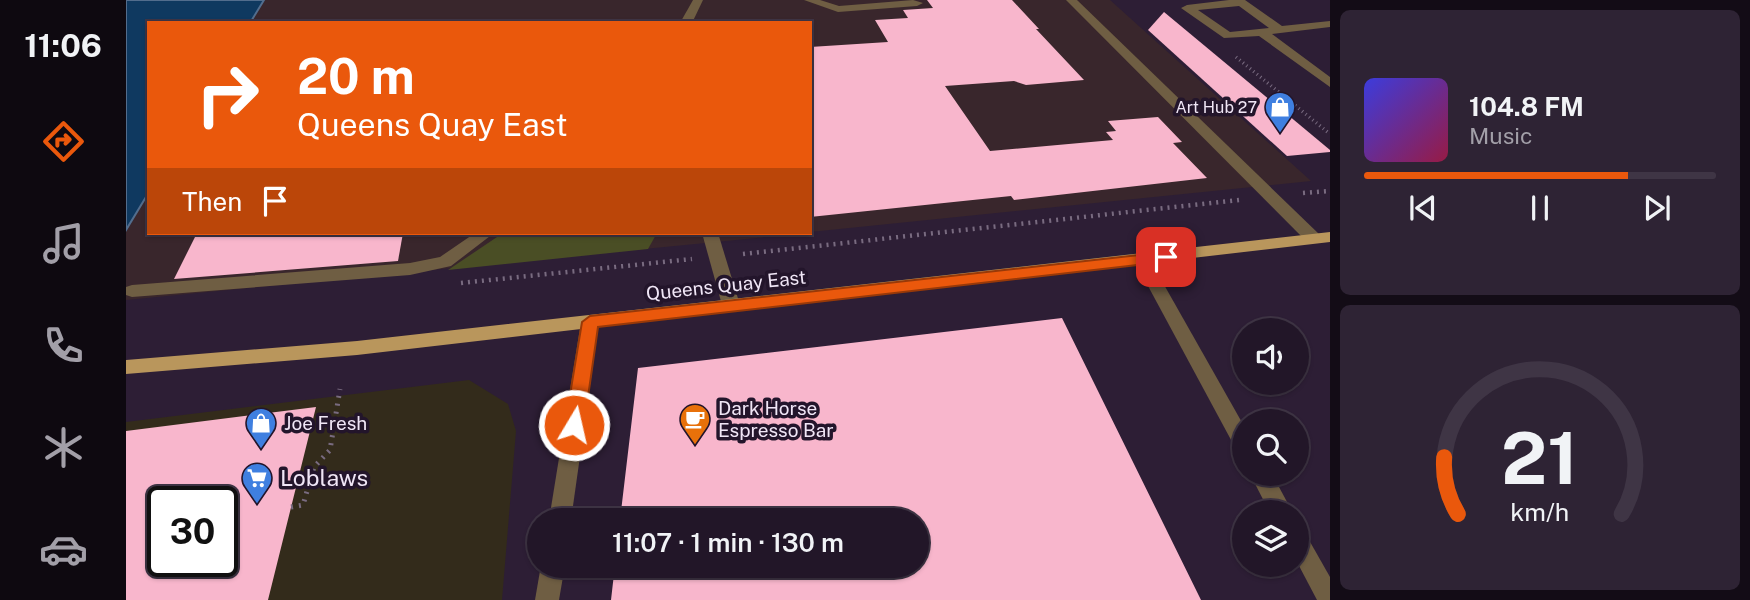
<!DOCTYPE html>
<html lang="en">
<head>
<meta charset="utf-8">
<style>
  :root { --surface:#221628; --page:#2e2334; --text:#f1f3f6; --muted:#a29fa8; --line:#3f3545; --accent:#ea580c }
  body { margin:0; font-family:"Public Sans",sans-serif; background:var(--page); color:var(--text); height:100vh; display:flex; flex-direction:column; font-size:26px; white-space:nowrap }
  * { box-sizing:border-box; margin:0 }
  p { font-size:23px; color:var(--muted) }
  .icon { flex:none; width:38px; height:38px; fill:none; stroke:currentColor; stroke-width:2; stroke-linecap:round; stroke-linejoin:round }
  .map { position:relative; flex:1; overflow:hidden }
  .panel { display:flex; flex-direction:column; gap:10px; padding:10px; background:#130c16; width:420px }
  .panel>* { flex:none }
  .guide { position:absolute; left:21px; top:21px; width:665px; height:214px; border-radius:0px; box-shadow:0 2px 5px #0004,0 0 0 2px var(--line); background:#ea580c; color:#fff; overflow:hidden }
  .buttons { position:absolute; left:1106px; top:318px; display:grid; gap:14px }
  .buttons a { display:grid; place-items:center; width:77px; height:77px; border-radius:50%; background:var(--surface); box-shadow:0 2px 5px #0004,0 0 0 2px var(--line); font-size:35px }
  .speed { position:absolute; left:21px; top:486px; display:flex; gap:14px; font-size:35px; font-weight:700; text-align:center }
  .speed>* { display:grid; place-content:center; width:91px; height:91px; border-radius:50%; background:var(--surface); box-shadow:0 2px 5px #0004,0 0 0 2px var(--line); line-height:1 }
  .speed .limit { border:4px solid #111; border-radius:10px; background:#fff; color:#111 }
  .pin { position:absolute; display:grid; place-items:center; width:60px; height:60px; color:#fff; margin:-30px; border-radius:14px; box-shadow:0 4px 10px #0006 }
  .me { position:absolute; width:77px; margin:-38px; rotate:9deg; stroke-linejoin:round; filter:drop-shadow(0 0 5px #0008) }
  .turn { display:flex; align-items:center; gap:24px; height:147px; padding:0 35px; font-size:32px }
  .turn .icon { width:91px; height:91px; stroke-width:2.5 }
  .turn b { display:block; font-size:49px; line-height:60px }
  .then { display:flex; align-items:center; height:66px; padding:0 35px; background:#0003; gap:14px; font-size:26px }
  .panel .widget { flex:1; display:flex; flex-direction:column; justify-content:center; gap:10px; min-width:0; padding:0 24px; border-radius:10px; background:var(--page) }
  .panel .dial { align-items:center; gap:0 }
  .dial svg { height:182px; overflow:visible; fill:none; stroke:var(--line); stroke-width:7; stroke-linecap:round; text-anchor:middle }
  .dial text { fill:var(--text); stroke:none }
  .song { display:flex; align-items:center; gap:21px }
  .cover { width:84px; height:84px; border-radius:10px; background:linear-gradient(135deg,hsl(240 70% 55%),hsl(340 70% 35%)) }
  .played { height:7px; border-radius:4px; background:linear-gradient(90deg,var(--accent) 75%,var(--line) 75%) }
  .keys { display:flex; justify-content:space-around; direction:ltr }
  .trip { position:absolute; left:401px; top:508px; width:402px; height:70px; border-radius:35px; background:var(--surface); box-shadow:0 2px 5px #0004,0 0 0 2px var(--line); font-weight:600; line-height:70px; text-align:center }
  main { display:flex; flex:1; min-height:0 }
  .tab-bar { display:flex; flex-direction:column; width:126px; justify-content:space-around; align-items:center; background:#0e0910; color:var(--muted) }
  .tab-bar .icon { width:49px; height:49px }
  .tab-bar .active { color:var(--accent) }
  .tab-bar b { font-size:32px; color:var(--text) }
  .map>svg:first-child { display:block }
  .commercial { fill:#332b1b; fill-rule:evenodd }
  .industrial { fill:#39262c }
  .green { fill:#4a4e25 }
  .water { fill:#0f3960; stroke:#526d8d; stroke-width:2 }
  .building { fill:#f8b6cc; fill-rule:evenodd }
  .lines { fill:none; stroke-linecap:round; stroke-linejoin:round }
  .path-far2 { stroke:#796b80; stroke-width:3.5; stroke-dasharray:1 3.5; stroke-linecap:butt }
  .path-far1 { stroke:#796b80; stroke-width:4.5; stroke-dasharray:2 5; stroke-linecap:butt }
  .path { stroke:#796b80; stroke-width:5; stroke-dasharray:2 6; stroke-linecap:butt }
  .minor { fill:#6f5e43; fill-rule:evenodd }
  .major { fill:#b9965c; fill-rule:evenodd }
  .route { fill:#ea580c; stroke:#983908; stroke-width:2 }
  .labels { text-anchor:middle; stroke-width:7; stroke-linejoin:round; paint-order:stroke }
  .far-poi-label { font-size:16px; fill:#f0e6f6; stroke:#23152b; text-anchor:end }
  .street-label { font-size:19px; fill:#f0e6f6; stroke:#23152b }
  .poi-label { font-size:19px; fill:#f0e6f6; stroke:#23152b; text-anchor:start }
  .near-poi-label { font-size:23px; fill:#f0e6f6; stroke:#23152b; text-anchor:start }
</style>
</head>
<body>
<main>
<nav class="tab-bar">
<b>11:06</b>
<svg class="icon active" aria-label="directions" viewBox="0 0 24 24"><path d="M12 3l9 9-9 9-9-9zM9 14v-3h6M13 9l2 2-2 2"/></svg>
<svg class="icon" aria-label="music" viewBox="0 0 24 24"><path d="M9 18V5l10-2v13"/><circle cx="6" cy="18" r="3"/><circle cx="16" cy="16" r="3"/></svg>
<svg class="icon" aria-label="phone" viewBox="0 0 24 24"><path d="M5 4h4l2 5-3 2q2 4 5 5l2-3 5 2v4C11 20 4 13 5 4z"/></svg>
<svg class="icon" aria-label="climate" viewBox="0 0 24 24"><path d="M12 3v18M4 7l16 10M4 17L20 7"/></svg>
<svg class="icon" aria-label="car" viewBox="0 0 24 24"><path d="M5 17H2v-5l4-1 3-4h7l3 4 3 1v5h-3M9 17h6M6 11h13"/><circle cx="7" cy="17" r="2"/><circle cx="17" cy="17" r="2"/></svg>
</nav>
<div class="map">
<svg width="1204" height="600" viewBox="0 0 1204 600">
  <rect width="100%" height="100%" fill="#2d1e35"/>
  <!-- commercial -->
  <path class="commercial" d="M343 380 382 404 390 431 376 600H0V422ZM37 502H96V562H37Z"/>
  <!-- industrial -->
  <g class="industrial">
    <polygon points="138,0 984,0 1185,181 684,232 684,23 124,23"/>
    <polygon points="23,192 23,233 680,233 0,300 0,230"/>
  </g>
  <!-- green -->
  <polygon class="green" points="377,233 531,233 522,249 322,270"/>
  <!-- water -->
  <polygon class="water" points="0,0 138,0 124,23 23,23 23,192 0,230"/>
  <!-- building -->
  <g class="building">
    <polygon points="801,0 886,0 913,29 910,29 958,80 900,85 888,81 819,86 864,151 987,140 980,132 990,131 982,121 1032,117 1056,142 1047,143 1081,178 888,200 885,196 684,217 684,47 762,42 749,20 782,18 777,10 807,8"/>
    <polygon points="1038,12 1204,150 1204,152 1161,156 1022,30"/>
    <polygon points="71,233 277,233 272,261 48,279"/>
    <polygon points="936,318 1075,600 485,600 489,565 791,565 791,520 494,520 512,368"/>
    <path d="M190 407 142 600H0V431ZM37 502H96V562H37Z"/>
  </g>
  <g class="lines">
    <!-- path-far2 -->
    <polyline class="path-far2" points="1110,57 1204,134"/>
    <!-- path-far1 -->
    <g class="path-far1">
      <polyline points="1177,193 1204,191"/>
      <polyline points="617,254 1113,200"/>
      <polyline points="335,283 566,259"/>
    </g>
    <!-- path -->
    <polyline class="path" points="165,507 177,505 188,467 204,450 214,389"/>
    <!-- minor -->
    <g class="minor">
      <polygon points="567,0 577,0 566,23 554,23"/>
      <polygon points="678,0 694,0 713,6 787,0 797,3 791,6 712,12"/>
      <polygon points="940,0 951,0 1194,235 1196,239 1194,243 1182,243"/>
      <path d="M1103 0H1119L1156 26 1204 21V27L1146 34 1204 77V87L1133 36 1098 38 1055 8 1061 5ZM1113 6 1143 28 1104 32 1072 10Z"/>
      <polygon points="349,233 368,233 325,266 284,275 6,297 0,295 0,287 6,285 284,263 314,257"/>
      <polygon points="576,233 592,233 614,305 611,310 599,310 596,305"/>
      <polygon points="1016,254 1024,260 1118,426 1118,454 1111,451 1008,260"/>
      <polygon points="464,315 470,317 473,322 445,520 423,520 455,322 458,317"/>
      <polygon points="1124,474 1146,474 1167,513 1144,513"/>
      <polygon points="1171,529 1179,533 1204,577 1204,600 1191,600 1171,562"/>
      <polygon points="415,565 439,565 433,600 409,600"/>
    </g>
    <!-- major -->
    <polygon class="major" points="1204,232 1204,242 231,355 0,374 0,360 231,341"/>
  </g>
  <!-- route -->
  <polygon class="route" points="1040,252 1046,253 1048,257 1046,261 472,327 458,425 455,430 448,432 442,430 439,425 456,322 464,316"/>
  <!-- icons -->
  <defs>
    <g id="shop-pin" transform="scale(1.575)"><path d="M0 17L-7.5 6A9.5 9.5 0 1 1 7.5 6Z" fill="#3f7fe0" stroke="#23152b"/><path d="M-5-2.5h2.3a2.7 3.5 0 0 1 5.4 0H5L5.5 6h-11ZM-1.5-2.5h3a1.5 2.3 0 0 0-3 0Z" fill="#fff"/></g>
    <g id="cafe-pin" transform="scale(1.575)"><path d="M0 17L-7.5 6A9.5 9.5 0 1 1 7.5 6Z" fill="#e8710a" stroke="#23152b"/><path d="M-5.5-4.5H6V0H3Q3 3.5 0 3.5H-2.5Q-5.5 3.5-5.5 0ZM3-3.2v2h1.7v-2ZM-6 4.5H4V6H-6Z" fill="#fff"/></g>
    <g id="supermarket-pin" transform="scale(1.575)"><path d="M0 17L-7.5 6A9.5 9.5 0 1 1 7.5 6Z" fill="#3f7fe0" stroke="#23152b"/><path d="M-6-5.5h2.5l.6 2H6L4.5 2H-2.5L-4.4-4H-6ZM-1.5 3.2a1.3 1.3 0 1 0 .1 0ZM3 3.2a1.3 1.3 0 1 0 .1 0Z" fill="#fff"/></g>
  </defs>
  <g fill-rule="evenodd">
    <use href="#shop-pin" x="1154" y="107"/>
    <use href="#cafe-pin" x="569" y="419"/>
    <use href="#shop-pin" x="135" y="423"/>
    <use href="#supermarket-pin" x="131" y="478"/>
  </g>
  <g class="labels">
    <!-- far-poi labels -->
    <g class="far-poi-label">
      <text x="1131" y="113">Art Hub 27</text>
    </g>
    <!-- street labels -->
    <g class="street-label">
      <text transform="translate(600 285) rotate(-6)" y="7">Queens Quay East</text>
    </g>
    <!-- poi labels -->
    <g class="poi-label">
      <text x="592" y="415">Dark Horse<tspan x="592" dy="22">Espresso Bar</tspan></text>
      <text x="158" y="430">Joe Fresh</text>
    </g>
    <!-- near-poi labels -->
    <g class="near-poi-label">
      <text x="154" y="486">Loblaws</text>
    </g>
  </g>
</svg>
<div class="buttons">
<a><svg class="icon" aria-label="sound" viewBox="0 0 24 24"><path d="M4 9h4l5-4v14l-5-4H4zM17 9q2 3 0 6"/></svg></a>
<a><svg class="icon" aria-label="search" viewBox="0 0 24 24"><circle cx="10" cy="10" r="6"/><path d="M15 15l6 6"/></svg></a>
<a><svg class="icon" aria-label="layers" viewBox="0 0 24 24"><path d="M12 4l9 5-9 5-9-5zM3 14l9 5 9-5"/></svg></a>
</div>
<div class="speed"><div class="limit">30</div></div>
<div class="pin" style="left:1040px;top:257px;background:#d93025"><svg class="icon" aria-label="arrive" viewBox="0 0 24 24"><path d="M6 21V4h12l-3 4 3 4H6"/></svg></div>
<svg class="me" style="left:448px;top:425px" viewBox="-20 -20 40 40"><circle r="17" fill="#ea580c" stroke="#fff" stroke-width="3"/><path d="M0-11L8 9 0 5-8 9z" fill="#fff"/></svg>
<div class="trip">11:07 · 1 min · 130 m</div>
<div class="guide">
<div class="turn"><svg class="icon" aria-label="right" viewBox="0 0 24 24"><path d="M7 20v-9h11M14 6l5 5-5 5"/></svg><div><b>20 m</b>Queens Quay East</div></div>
<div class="then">Then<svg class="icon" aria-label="arrive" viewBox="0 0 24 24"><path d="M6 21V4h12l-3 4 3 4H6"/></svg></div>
</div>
</div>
<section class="panel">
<div class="widget">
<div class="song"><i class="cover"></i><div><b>104.8 FM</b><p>Music</p></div></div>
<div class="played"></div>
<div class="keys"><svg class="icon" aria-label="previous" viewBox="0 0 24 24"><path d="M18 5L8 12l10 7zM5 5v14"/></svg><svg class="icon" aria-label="pause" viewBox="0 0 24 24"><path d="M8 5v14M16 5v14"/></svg><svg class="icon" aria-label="next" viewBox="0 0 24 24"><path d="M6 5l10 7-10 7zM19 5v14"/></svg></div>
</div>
<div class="widget dial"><svg viewBox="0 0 100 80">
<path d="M14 69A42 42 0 1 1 86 69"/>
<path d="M14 69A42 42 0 0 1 8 44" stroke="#ea580c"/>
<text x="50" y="56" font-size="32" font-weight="700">21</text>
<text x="50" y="72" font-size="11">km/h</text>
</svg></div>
</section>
</main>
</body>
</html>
